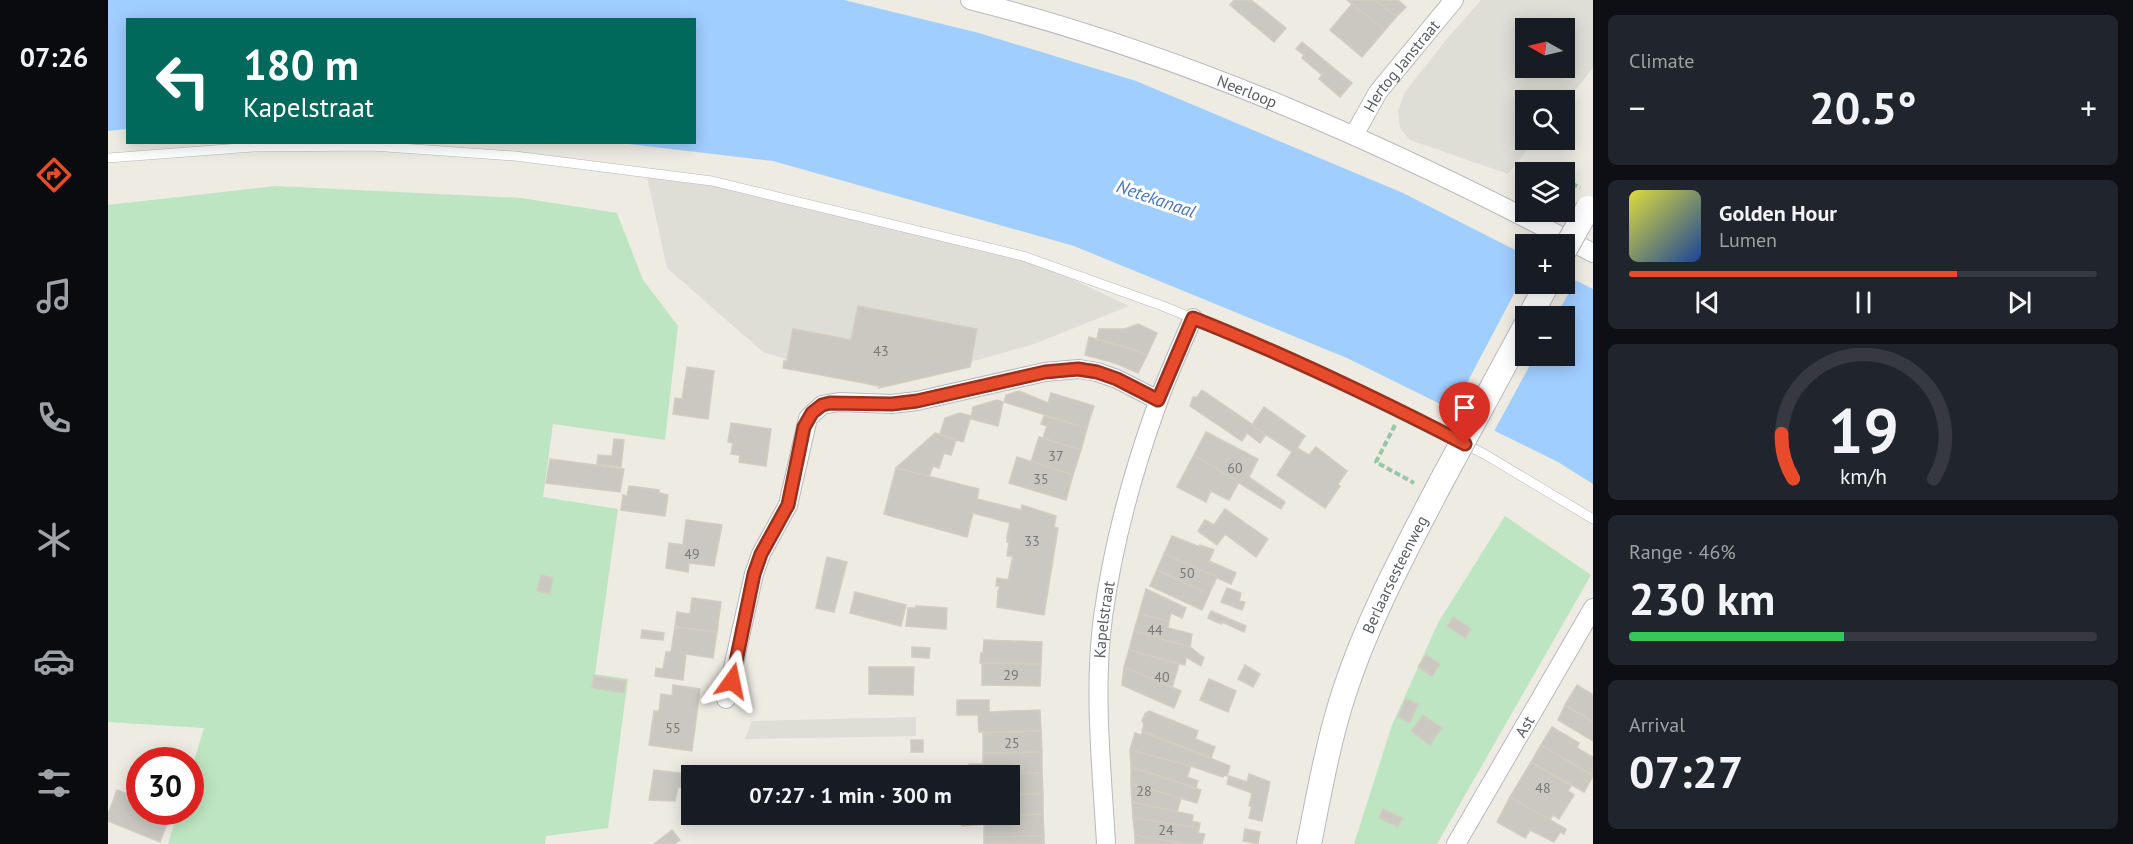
<!DOCTYPE html>
<html lang="en">
<head>
<meta charset="utf-8">
<style>
  :root { --surface:#171b24; --page:#20242c; --text:#f1f3f6; --muted:#9ea1a6; --line:#363941; --accent:#e84a2c }
  body { margin:0; font-family:"PT Sans",sans-serif; background:var(--page); color:var(--text); height:100vh; display:flex; flex-direction:column; font-size:22px; white-space:nowrap }
  * { box-sizing:border-box; margin:0 }
  p { font-size:20px; color:var(--muted) }
  .icon { flex:none; width:33px; height:33px; fill:none; stroke:currentColor; stroke-width:2; stroke-linecap:round; stroke-linejoin:round }
  .map { position:relative; flex:1; overflow:hidden }
  .side { display:flex; flex-direction:column; gap:15px; padding:15px; background:#0d0f14; width:540px }
  .side>* { flex:none }
  .banner { position:absolute; left:18px; top:18px; width:570px; height:126px; border-radius:0px; box-shadow:0 3px 15px #0003; background:#00695c; color:#fff; overflow:hidden }
  .needle { width:39px; rotate:278deg }
  .controls { position:absolute; left:1407px; top:18px; display:grid; gap:12px }
  .controls a { display:grid; place-items:center; width:60px; height:60px; border-radius:0px; background:var(--surface); box-shadow:0 3px 15px #0003; font-size:30px }
  .speed { position:absolute; left:18px; top:747px; display:flex; gap:12px; font-size:30px; font-weight:700; text-align:center }
  .speed>* { display:grid; place-content:center; width:78px; height:78px; border-radius:50%; background:var(--surface); box-shadow:0 3px 15px #0003; line-height:1 }
  .speed .limit { border:9px solid #d22; background:#fff; color:#111 }
  .pin { position:absolute; display:grid; place-items:center; width:51px; height:51px; color:#fff; margin:-62px -26px; border-radius:50% 50% 50% 0; rotate:-45deg; box-shadow:0 0 6px #0007 }
  .pin .icon { rotate:45deg }
  .me { position:absolute; width:66px; margin:-33px; rotate:12deg; stroke-linejoin:round; filter:drop-shadow(0 0 4px #0008) }
  .turn { display:flex; align-items:center; gap:21px; height:126px; padding:0 18px; font-size:27px }
  .turn .icon { width:78px; height:78px; stroke-width:2.5 }
  .turn b { display:block; font-size:42px; line-height:51px }
  .big { font-size:45px; font-weight:600; line-height:1.1 }
  .side .card { flex:1; display:flex; flex-direction:column; justify-content:center; gap:9px; min-width:0; padding:0 21px; border-radius:9px; background:var(--page) }
  .side .dial { align-items:center; gap:0 }
  .dial svg { height:156px; overflow:visible; fill:none; stroke:var(--line); stroke-width:7; stroke-linecap:round; text-anchor:middle }
  .dial text { fill:var(--text); stroke:none }
  .song { display:flex; align-items:center; gap:18px }
  .cover { width:72px; height:72px; border-radius:9px; background:linear-gradient(135deg,hsl(60 70% 55%),hsl(220 70% 35%)) }
  .played { height:6px; border-radius:3px; background:linear-gradient(90deg,var(--accent) 70%,var(--line) 70%) }
  .keys { display:flex; justify-content:space-around; direction:ltr }
  .heat { display:flex; justify-content:space-between; align-items:center; font-size:33px; direction:ltr }
  .charge { height:9px; border-radius:4px; background:linear-gradient(90deg,#34c759 46%,var(--line) 0) }
  .trip { position:absolute; left:573px; top:765px; width:339px; height:60px; border-radius:0px; background:var(--surface); box-shadow:0 3px 15px #0003; font-weight:600; line-height:60px; text-align:center }
  main { display:flex; flex:1; min-height:0 }
  .tabs { display:flex; flex-direction:column; width:108px; justify-content:space-around; align-items:center; background:#090b0e; color:var(--muted) }
  .tabs .icon { width:42px; height:42px }
  .tabs .active { color:var(--accent) }
  .tabs b { font-size:27px; color:var(--text) }
  .map>svg:first-child { display:block }
  .industrial { fill:#deddd6; fill-rule:evenodd }
  .green { fill:#bee5c1 }
  .water { fill:#a0ceff; fill-rule:evenodd }
  .pier { fill:#edebe2 }
  .building { fill:#cac8c1; stroke:#d2cdc0; stroke-width:1.5 }
  .lines { fill:none; stroke-linecap:round; stroke-linejoin:round }
  .service-casing { stroke:#b7b9be; stroke-width:10 }
  .minor-casing { stroke:#b7b9be; stroke-width:20 }
  .tertiary-casing { stroke:#b7b9be; stroke-width:26 }
  .path { stroke:#97c6a8; stroke-width:4; stroke-dasharray:6 3; stroke-linecap:butt }
  .service { stroke:#fff; stroke-width:9 }
  .minor { stroke:#fff; stroke-width:18 }
  .tertiary { stroke:#fff; stroke-width:24 }
  .tertiary-bridge-casing { stroke:#b7b9be; stroke-width:26; stroke-linecap:butt }
  .tertiary-bridge { stroke:#fff; stroke-width:24 }
  .route-casing { stroke:#97301d; stroke-width:15 }
  .route { stroke:#e84a2c; stroke-width:10 }
  .labels { text-anchor:middle; stroke-width:6; stroke-linejoin:round; paint-order:stroke }
  .number-label { font-size:14px; fill:#76787a }
  .street-label { font-size:16px; fill:#5a5d62; stroke:#fff }
  .water-label { font-size:18px; font-style:italic; fill:#4376c2; stroke:#fff }
</style>
</head>
<body>
<main>
<nav class="tabs">
<b>07:26</b>
<svg class="icon active" aria-label="directions" viewBox="0 0 24 24"><path d="M12 3l9 9-9 9-9-9zM9 14v-3h6M13 9l2 2-2 2"/></svg>
<svg class="icon" aria-label="music" viewBox="0 0 24 24"><path d="M9 18V5l10-2v13"/><circle cx="6" cy="18" r="3"/><circle cx="16" cy="16" r="3"/></svg>
<svg class="icon" aria-label="phone" viewBox="0 0 24 24"><path d="M5 4h4l2 5-3 2q2 4 5 5l2-3 5 2v4C11 20 4 13 5 4z"/></svg>
<svg class="icon" aria-label="climate" viewBox="0 0 24 24"><path d="M12 3v18M4 7l16 10M4 17L20 7"/></svg>
<svg class="icon" aria-label="car" viewBox="0 0 24 24"><path d="M5 17H2v-5l4-1 3-4h7l3 4 3 1v5h-3M9 17h6M6 11h13"/><circle cx="7" cy="17" r="2"/><circle cx="17" cy="17" r="2"/></svg>
<svg class="icon" aria-label="filters" viewBox="0 0 24 24"><path d="M4 7h16M4 17h16"/><circle cx="9" cy="7" r="2"/><circle cx="15" cy="17" r="2"/></svg>
</nav>
<div class="map">
<svg width="1485" height="844" viewBox="0 0 1485 844">
  <rect width="100%" height="100%" fill="#edebe2"/>
  <!-- industrial -->
  <g class="industrial">
    <path d="M1373 0H1485V68L1457 103 1456 100H1418V140H1427L1400 174 1302 140 1292 128 1290 111 1297 92 1339 39ZM1418 28H1456V68H1418Z"/>
    <polygon points="538,172 604,181 915,256 1021,306 926,344 771,388 655,352 559,268"/>
    <polygon points="808,717 808,736 637,739 644,721"/>
  </g>
  <!-- green -->
  <g class="green">
    <polygon points="168,186 413,198 509,213 535,280 570,326 557,440 445,424 435,497 510,509 487,674 520,679 500,828 438,836 437,844 60,844 70,812 82,812 83,771 96,728 0,722 0,205"/>
    <polygon points="1397,516 1483,575 1329,844 1246,844 1284,725 1330,623"/>
  </g>
  <!-- water -->
  <path class="water" d="M0 0H736L871 33 1028 81 1295 193 1417 255 1418 284H1456L1457 275 1485 289V484L1450 462 1239 358 966 246 665 161 512 143 586 142V20H20L19 129 0 131ZM1418 316H1456V356H1418Z"/>
  <!-- pier -->
  <polygon class="pier" points="1456,272 1469,278 1448,316 1418,316 1418,356 1427,356 1385,433 1343,413 1417,273 1418,284 1456,284"/>
  <!-- building -->
  <g class="building">
    <polygon points="1126,0 1143,0 1178,28 1166,42 1122,5"/>
    <polygon points="1239,0 1268,0 1288,17 1277,30"/>
    <polygon points="1268,0 1290,0 1298,7 1288,17"/>
    <polygon points="1244,4 1277,30 1254,57 1222,30"/>
    <polygon points="1194,42 1244,83 1232,97 1211,79 1214,75 1194,58 1196,55 1188,49"/>
    <polygon points="750,306 869,329 862,367 771,388 772,386 675,368 676,361 679,361 685,329 743,340"/>
    <polygon points="1030,324 1049,333 1039,355 1023,349 989,339 991,329 1017,329"/>
    <polygon points="981,337 1023,349 1039,355 1030,373 1007,363 977,355"/>
    <polygon points="579,367 606,371 600,419 565,414 567,398 574,399"/>
    <polygon points="1094,390 1158,434 1152,443 1139,433 1134,441 1082,406 1085,397 1089,397"/>
    <polygon points="911,391 940,403 943,393 986,406 979,428 896,402 898,395"/>
    <polygon points="889,400 895,402 890,426 863,419 865,407"/>
    <polygon points="1156,407 1197,436 1189,448 1201,455 1208,447 1239,471 1230,484 1232,486 1217,508 1169,475 1184,452 1144,425"/>
    <polygon points="852,413 863,416 855,442 832,434 837,418"/>
    <polygon points="936,416 979,428 973,450 935,438 939,426 933,424"/>
    <polygon points="623,423 663,429 658,466 631,462 632,455 623,454 625,443 620,442"/>
    <polygon points="1098,432 1150,459 1141,477 1177,502 1173,509 1086,455"/>
    <polygon points="827,433 848,440 843,455 836,453 831,468 825,466 821,477 788,468"/>
    <polygon points="931,437 973,450 965,475 923,462"/>
    <polygon points="506,439 516,440 513,467 489,464 490,455 504,456"/>
    <polygon points="1086,455 1131,482 1121,500 1103,491 1098,502 1069,487"/>
    <polygon points="909,457 965,475 958,500 901,483"/>
    <polygon points="442,459 516,469 512,492 438,483"/>
    <polygon points="788,468 871,489 869,499 913,510 914,505 948,516 946,527 950,528 936,615 889,607 890,592 892,586 888,586 889,578 900,580 905,556 899,556 901,542 899,542 899,536 902,523 865,513 859,537 776,514"/>
    <polygon points="521,486 551,490 551,493 560,495 557,516 513,510 515,495 519,496"/>
    <polygon points="1117,509 1160,539 1148,557 1117,534 1109,545 1090,531 1097,520 1106,525"/>
    <polygon points="578,520 614,525 606,566 581,563 580,572 558,568 561,543 575,545"/>
    <polygon points="1064,536 1092,547 1092,545 1106,550 1101,561 1128,573 1123,584 1056,554"/>
    <polygon points="1056,554 1109,577 1101,594 1049,570"/>
    <polygon points="719,557 739,562 726,612 708,608"/>
    <polygon points="1049,570 1101,594 1094,610 1042,586"/>
    <polygon points="433,575 445,578 442,594 429,591"/>
    <polygon points="1119,588 1133,593 1131,601 1137,602 1134,610 1113,602"/>
    <polygon points="1038,589 1078,608 1074,618 1063,613 1061,621 1031,614"/>
    <polygon points="747,592 798,605 793,626 742,613"/>
    <polygon points="584,598 613,602 609,632 567,627 569,612 582,614"/>
    <polygon points="808,606 839,608 838,629 798,626 800,608 808,608"/>
    <polygon points="1103,611 1138,626 1136,632 1114,622 1113,624 1100,618"/>
    <polygon points="1031,614 1061,621 1060,628 1084,634 1082,647 1026,631"/>
    <polygon points="1346,617 1363,629 1357,638 1339,626"/>
    <polygon points="567,627 609,632 605,658 578,654 575,680 547,676 548,668 555,669 558,652 563,652"/>
    <polygon points="534,630 556,633 555,640 533,638"/>
    <polygon points="1026,631 1082,647 1096,658 1093,666 1078,657 1077,665 1021,650"/>
    <polygon points="876,640 934,642 933,664 872,663 873,653 875,653"/>
    <polygon points="804,647 822,648 821,658 804,657"/>
    <polygon points="1021,650 1071,664 1064,688 1016,667"/>
    <polygon points="1318,655 1332,664 1324,676 1310,667"/>
    <polygon points="874,663 933,664 932,686 874,685"/>
    <polygon points="1137,665 1152,674 1145,687 1130,679"/>
    <polygon points="761,667 806,667 805,695 761,694"/>
    <polygon points="1016,667 1073,691 1066,708 1014,685"/>
    <polygon points="486,676 518,681 516,693 484,688"/>
    <polygon points="1101,679 1128,691 1120,712 1092,700"/>
    <polygon points="565,685 592,689 584,751 541,745 546,711 551,711 553,694 564,696"/>
    <polygon points="1469,685 1485,695 1485,722 1457,705"/>
    <polygon points="1298,699 1310,704 1302,723 1290,717"/>
    <polygon points="849,700 881,700 881,712 932,710 933,731 871,732 870,715 849,715"/>
    <polygon points="1457,705 1485,722 1485,741 1450,720"/>
    <polygon points="1041,711 1090,731 1087,739 1107,747 1103,758 1034,731 1036,724 1034,721 1037,714"/>
    <polygon points="1315,715 1334,728 1322,745 1303,731"/>
    <polygon points="1444,727 1471,743 1469,748 1485,757 1484,775 1433,745"/>
    <polygon points="933,731 934,752 875,753 875,733"/>
    <polygon points="1035,732 1122,766 1119,776 1116,775 1115,777 1083,766 1022,750 1027,733 1033,735"/>
    <rect x="803" y="740" width="12" height="12"/>
    <polygon points="1433,745 1485,776 1476,792 1423,762"/>
    <polygon points="1022,750 1083,766 1079,777 1090,781 1088,788 1023,767"/>
    <polygon points="934,752 934,773 861,775 861,764 875,764 875,753"/>
    <polygon points="1423,762 1463,786 1460,791 1466,795 1451,819 1445,815 1442,820 1402,797"/>
    <polygon points="1023,767 1093,790 1089,803 1023,784"/>
    <polygon points="546,770 588,775 584,776 584,789 570,787 567,801 541,800"/>
    <polygon points="934,773 935,794 902,795 902,776 861,776"/>
    <polygon points="1141,774 1162,782 1154,821 1141,818 1144,806 1141,806 1144,793 1119,784 1121,776 1139,782"/>
    <polygon points="1023,784 1073,798 1069,812 1024,802"/>
    <polygon points="9,790 32,799 32,812 51,812 62,815 52,842 0,821 0,815"/>
    <polygon points="935,794 935,814 876,817 876,814 902,814 902,795"/>
    <polygon points="1402,797 1458,829 1456,834 1452,832 1446,842 1422,830 1417,838 1389,822"/>
    <polygon points="1024,802 1085,815 1084,821 1092,823 1091,828 1025,818"/>
    <polygon points="1275,809 1295,818 1290,827 1271,818"/>
    <polygon points="935,814 936,836 876,837 876,824 854,826 853,818"/>
    <polygon points="1025,818 1091,828 1090,833 1097,834 1094,844 1078,844 1027,835"/>
    <polygon points="1137,829 1152,832 1150,844 1135,841"/>
    <polygon points="564,830 572,840 566,844 546,844"/>
    <polygon points="1027,835 1078,844 1027,844"/>
    <polygon points="936,836 936,844 876,844 876,837"/>
  </g>
  <g class="lines">
    <!-- service casing -->
    <g class="service-casing">
      <polyline id="service" points="0,158 145,147 264,146 407,156 604,181 915,256 1052,305 1157,347 1294,411 1378,455 1485,519"/>
    </g>
    <!-- minor casing -->
    <g class="minor-casing">
      <g id="minor">
        <path id="s1" d="M862 0C1079 55 1287 148 1485 253"/>
        <path id="s2" d="M1246 135 1270 92 1346 0"/>
        <polyline points="618,699 646,574 653,554 680,505 700,418 714,405 731,402 784,404 809,401 937,372 971,369 989,372 1009,379 1050,400"/>
        <path id="s3" d="M998 844C994 770 985 691 995 617 1005 544 1025 471 1050 402 1060 374 1073 346 1085 318"/>
        <path id="s4" d="M1348 844 1485 608"/>
      </g>
    </g>
    <!-- tertiary casing -->
    <g class="tertiary-casing">
      <g id="tertiary">
        <polyline points="1422,316 1439,284"/>
        <path id="s5" d="M1201 844C1211 794 1220 742 1236 693 1260 619 1297 551 1333 482"/>
      </g>
    </g>
    <!-- path -->
    <g class="path">
      <polyline points="1428,172 1432,166 1444,172"/>
      <polyline points="1456,179 1472,188"/>
      <polyline points="1287,425 1268,462 1306,483"/>
    </g>
    <!-- service -->
    <use href="#service" class="service"/>
    <!-- minor -->
    <use href="#minor" class="minor"/>
    <!-- tertiary -->
    <use href="#tertiary" class="tertiary"/>
    <!-- tertiary-bridge casing -->
    <g class="tertiary-bridge-casing">
      <g id="tertiary-bridge">
        <polyline points="1456,251 1480,208"/>
        <polyline points="1333,482 1418,325"/>
      </g>
    </g>
    <!-- tertiary-bridge -->
    <use href="#tertiary-bridge" class="tertiary-bridge"/>
  </g>
  <g class="lines">
    <!-- route casing -->
    <g class="route-casing">
      <path id="route" d="M624 681 646 574 653 554 680 505 696 427 704 413 714 405 722 403 784 404 809 401 937 372 970 369 989 372 1009 379 1050 400 1085 318C1178 355 1268 398 1357 444"/>
    </g>
    <!-- route -->
    <use href="#route" class="route"/>
  </g>
  <g class="labels">
    <!-- number labels -->
    <g class="number-label">
      <text x="773" y="356">43</text>
      <text x="948" y="461">37</text>
      <text x="1127" y="473">60</text>
      <text x="933" y="484">35</text>
      <text x="924" y="546">33</text>
      <text x="584" y="559">49</text>
      <text x="1079" y="578">50</text>
      <text x="1047" y="635">44</text>
      <text x="903" y="680">29</text>
      <text x="1054" y="682">40</text>
      <text x="565" y="733">55</text>
      <text x="904" y="748">25</text>
      <text x="1435" y="793">48</text>
      <text x="1036" y="796">28</text>
      <text x="1058" y="835">24</text>
    </g>
    <!-- street labels -->
    <g class="street-label">
      <text dy="6" stroke="none"><textPath href="#s2" startOffset="84">Hertog Janstraat</textPath></text>
      <text dy="6" stroke="none"><textPath href="#s1" startOffset="292">Neerloop</textPath></text>
      <text dy="6" stroke="none"><textPath href="#s5" startOffset="284">Berlaarsesteenweg</textPath></text>
      <text dy="6" stroke="none"><textPath href="#s3" startOffset="225">Kapelstraat</textPath></text>
      <text dy="6" stroke="none"><textPath href="#s4" startOffset="136">Ast</textPath></text>
    </g>
    <!-- water labels -->
    <g class="water-label">
      <text transform="translate(1048 199) rotate(19)" y="6">Netekanaal</text>
    </g>
  </g>
</svg>
<div class="controls">
<a><svg class="needle" viewBox="-14 -14 28 28"><path d="M0-13l5 13h-10z" fill="#e53935"/><path d="M0 13l5-13h-10z" fill="#9ea1a6"/></svg></a>
<a><svg class="icon" aria-label="search" viewBox="0 0 24 24"><circle cx="10" cy="10" r="6"/><path d="M15 15l6 6"/></svg></a>
<a><svg class="icon" aria-label="layers" viewBox="0 0 24 24"><path d="M12 4l9 5-9 5-9-5zM3 14l9 5 9-5"/></svg></a>
<a>+</a>
<a>−</a>
</div>
<div class="speed"><div class="limit">30</div></div>
<div class="pin" style="left:1357px;top:444px;background:#d93025"><svg class="icon" aria-label="arrive" viewBox="0 0 24 24"><path d="M6 21V4h12l-3 4 3 4H6"/></svg></div>
<svg class="me" style="left:624px;top:681px" viewBox="-20 -20 40 40"><path d="M0-17L14 15 0 8-14 15z" fill="#e84a2c" stroke="#fff" stroke-width="4"/></svg>
<div class="trip">07:27 · 1 min · 300 m</div>
<div class="banner">
<div class="turn"><svg class="icon" aria-label="left" viewBox="0 0 24 24"><path d="M17 20v-9H6M10 6l-5 5 5 5"/></svg><div><b>180 m</b>Kapelstraat</div></div>
</div>
</div>
<section class="side">
<div class="card"><p>Climate</p>
<div class="heat"><a>−</a><b class="big">20.5°</b><a>+</a></div>
</div>
<div class="card">
<div class="song"><i class="cover"></i><div><b>Golden Hour</b><p>Lumen</p></div></div>
<div class="played"></div>
<div class="keys"><svg class="icon" aria-label="previous" viewBox="0 0 24 24"><path d="M18 5L8 12l10 7zM5 5v14"/></svg><svg class="icon" aria-label="pause" viewBox="0 0 24 24"><path d="M8 5v14M16 5v14"/></svg><svg class="icon" aria-label="next" viewBox="0 0 24 24"><path d="M6 5l10 7-10 7zM19 5v14"/></svg></div>
</div>
<div class="card dial"><svg viewBox="0 0 100 80">
<path d="M14 69A42 42 0 1 1 86 69"/>
<path d="M14 69A42 42 0 0 1 8 46" stroke="#e84a2c"/>
<text x="50" y="56" font-size="32" font-weight="700">19</text>
<text x="50" y="72" font-size="11">km/h</text>
</svg></div>
<div class="card"><p>Range · 46%</p><b class="big">230 km</b><div class="charge"></div></div>
<div class="card"><p>Arrival</p><b class="big">07:27</b></div>
</section>
</main>
</body>
</html>
